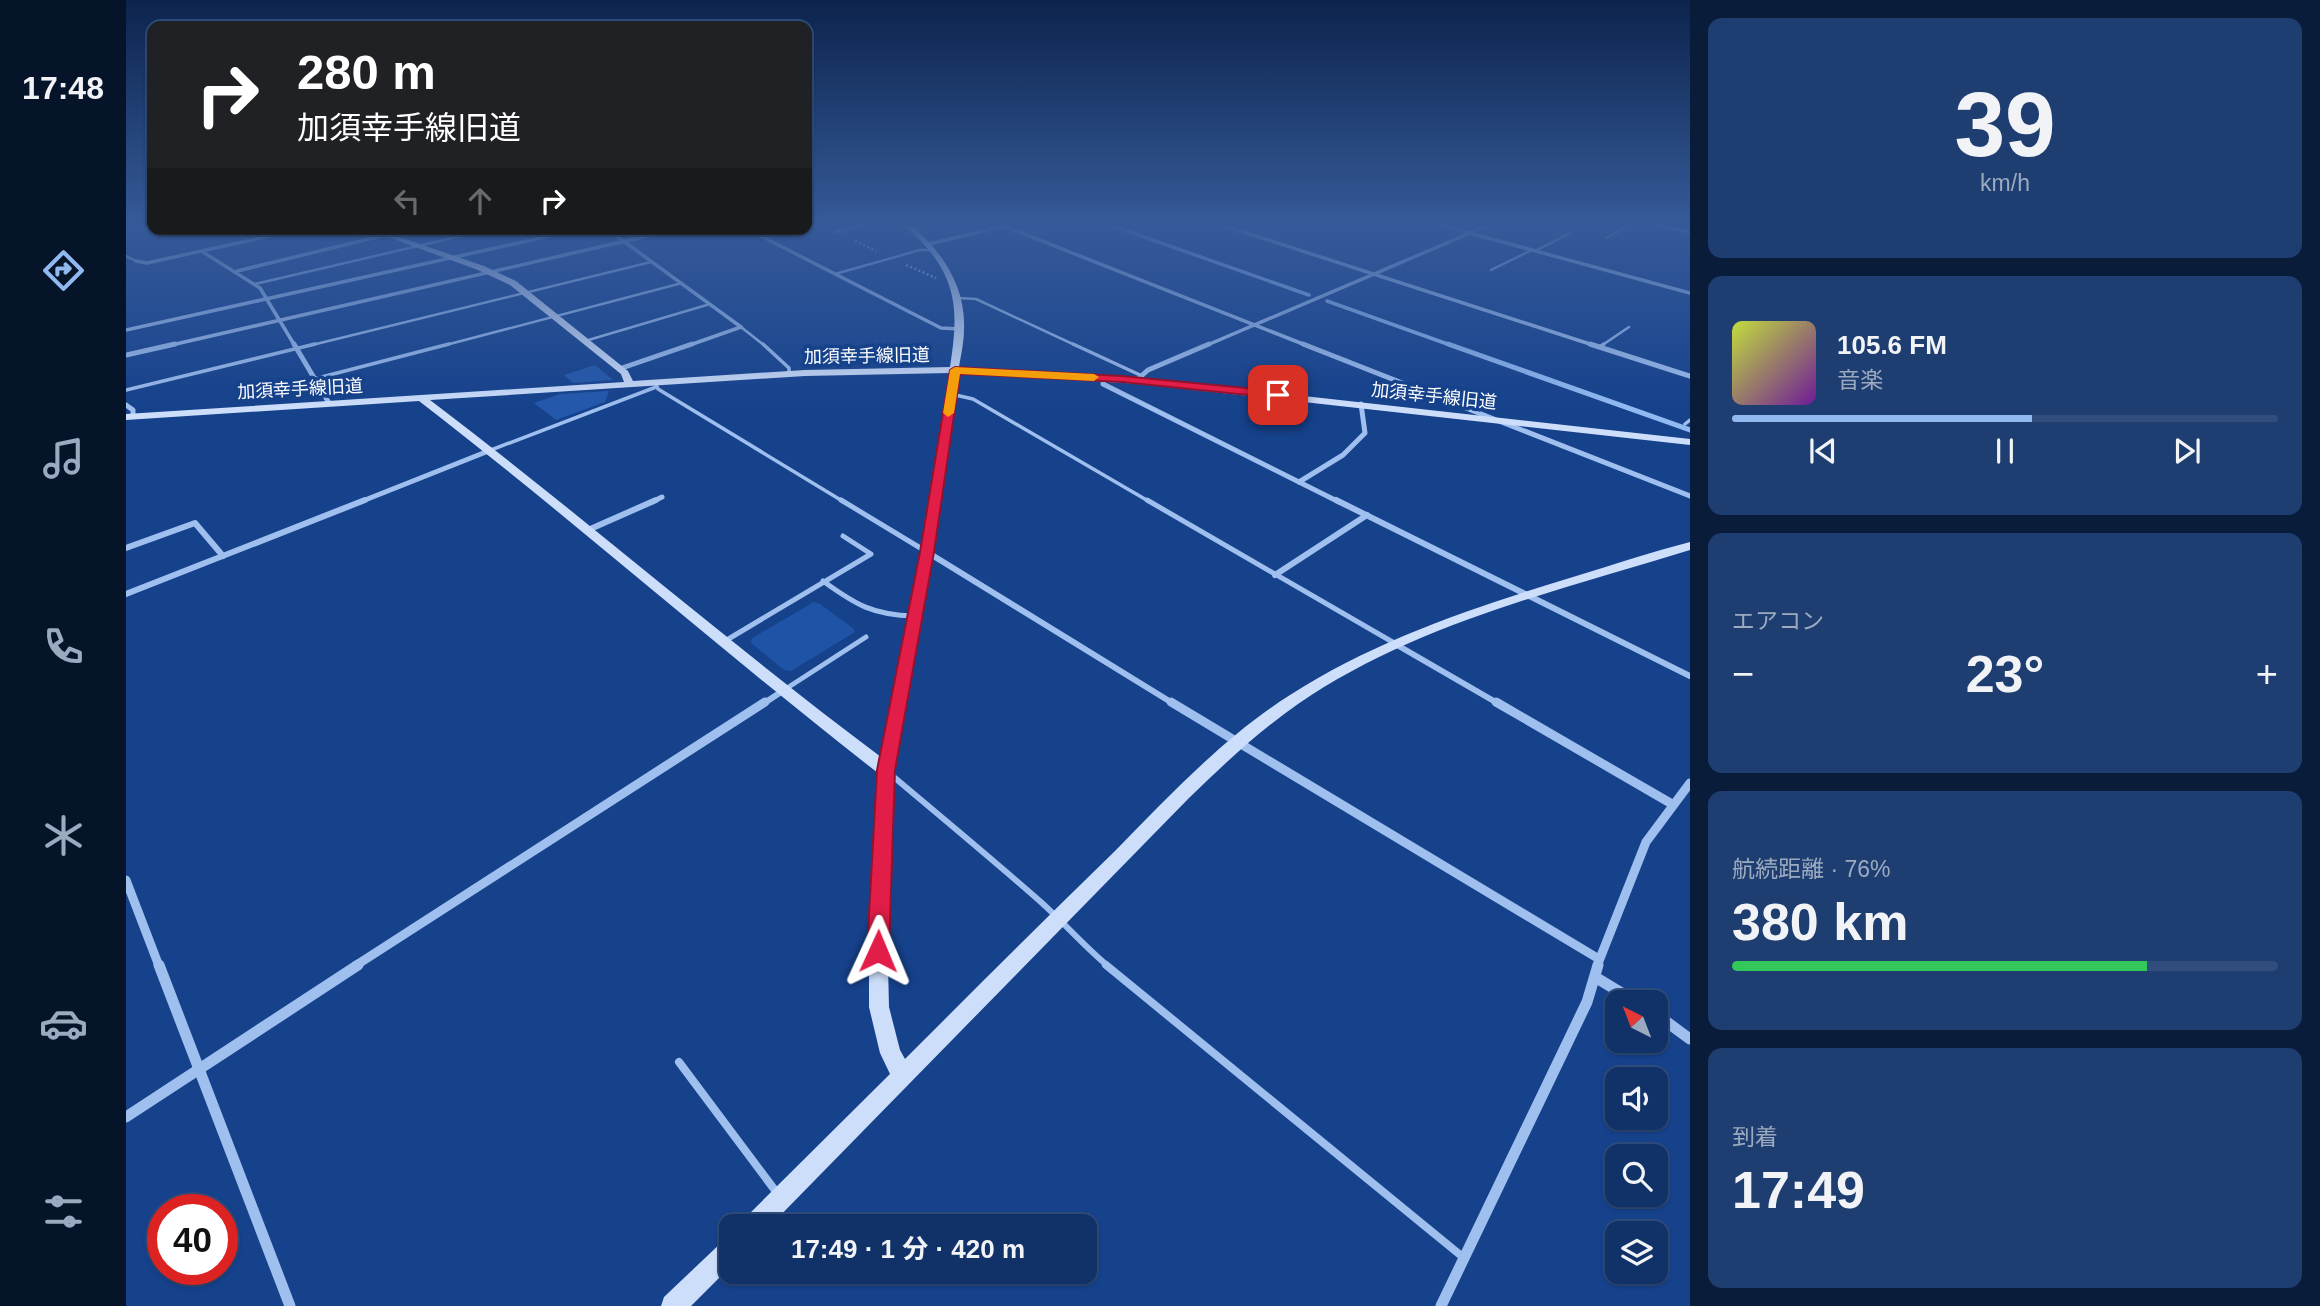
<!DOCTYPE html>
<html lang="ja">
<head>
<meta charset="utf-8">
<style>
  :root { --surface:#103269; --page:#1e3e71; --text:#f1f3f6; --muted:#9caac0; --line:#304d7d; --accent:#90b9f0 }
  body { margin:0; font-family:Arial,"Noto Sans JP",sans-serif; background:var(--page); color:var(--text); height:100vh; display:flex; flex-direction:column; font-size:26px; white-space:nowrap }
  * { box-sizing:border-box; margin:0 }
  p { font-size:23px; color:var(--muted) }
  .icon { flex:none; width:38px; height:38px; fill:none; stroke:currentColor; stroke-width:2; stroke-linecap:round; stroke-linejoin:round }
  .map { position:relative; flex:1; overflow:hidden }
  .sheet { display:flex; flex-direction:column; gap:18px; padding:18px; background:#091c3a; width:630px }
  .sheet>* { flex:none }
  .guide { position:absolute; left:21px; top:21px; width:665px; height:214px; border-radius:14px; box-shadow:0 2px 5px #0004,0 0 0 2px var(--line); background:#202124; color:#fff; overflow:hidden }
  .needle { width:46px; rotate:318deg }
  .buttons { position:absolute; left:1479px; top:990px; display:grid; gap:14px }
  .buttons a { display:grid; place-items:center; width:63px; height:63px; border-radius:14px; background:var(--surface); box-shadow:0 2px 5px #0004,0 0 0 2px var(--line); font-size:35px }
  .speed { position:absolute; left:21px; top:1194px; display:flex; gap:14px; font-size:35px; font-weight:700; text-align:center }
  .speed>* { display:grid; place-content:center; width:91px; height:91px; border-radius:50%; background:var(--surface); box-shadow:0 2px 5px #0004,0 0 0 2px var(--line); line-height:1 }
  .speed .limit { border:10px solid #d22; background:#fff; color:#111 }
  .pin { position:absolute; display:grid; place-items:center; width:60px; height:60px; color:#fff; margin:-30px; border-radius:14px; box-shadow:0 4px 10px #0006 }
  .me { position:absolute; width:77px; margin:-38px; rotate:1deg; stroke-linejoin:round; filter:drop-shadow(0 0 5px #0008) }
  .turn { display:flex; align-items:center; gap:24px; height:147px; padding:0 35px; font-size:32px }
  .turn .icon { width:91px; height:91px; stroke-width:2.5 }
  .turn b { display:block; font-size:49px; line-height:60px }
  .lanes { display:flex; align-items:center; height:66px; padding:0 35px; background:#0003; justify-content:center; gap:35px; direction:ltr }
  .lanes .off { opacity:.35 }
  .big { font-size:52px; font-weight:700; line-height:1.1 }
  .sheet .widget { flex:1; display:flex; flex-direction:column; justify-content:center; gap:10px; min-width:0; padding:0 24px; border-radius:14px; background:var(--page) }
  .sheet .dial { align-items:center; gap:0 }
  .dial b { font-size:91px; line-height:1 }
  .song { display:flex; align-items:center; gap:21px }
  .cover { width:84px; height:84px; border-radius:10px; background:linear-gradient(135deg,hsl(70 70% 55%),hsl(280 70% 35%)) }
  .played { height:7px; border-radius:4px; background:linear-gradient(90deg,var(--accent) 55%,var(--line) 55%) }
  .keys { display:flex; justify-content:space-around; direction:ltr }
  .heat { display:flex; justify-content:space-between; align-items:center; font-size:38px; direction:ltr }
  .charge { height:10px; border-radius:5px; background:linear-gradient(90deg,#34c759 76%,var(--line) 0) }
  .trip { position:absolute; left:593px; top:1214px; width:378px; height:70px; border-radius:14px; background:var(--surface); box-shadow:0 2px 5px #0004,0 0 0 2px var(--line); font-weight:700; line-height:70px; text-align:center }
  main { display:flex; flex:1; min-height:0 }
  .tabs { display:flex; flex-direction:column; width:126px; justify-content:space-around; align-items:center; background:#06142a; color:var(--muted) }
  .tabs .icon { width:49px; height:49px }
  .tabs .on { color:var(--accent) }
  .tabs b { font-size:32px; color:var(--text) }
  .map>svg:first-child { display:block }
  .green { fill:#1e53a6 }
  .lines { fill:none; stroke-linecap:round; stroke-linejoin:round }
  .stream-far1 { stroke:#91b9f2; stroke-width:3.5 }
  .stream { stroke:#91b9f2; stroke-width:5 }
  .building { fill:#2458ab }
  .path { stroke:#9fbfef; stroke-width:2.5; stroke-dasharray:2 2.5; stroke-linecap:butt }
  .lane-far4 { stroke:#9fbfef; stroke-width:2.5 }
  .lane-far3 { stroke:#9fbfef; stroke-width:3.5 }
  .lane-far2 { stroke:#9fbfef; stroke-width:5 }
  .lane-far1 { stroke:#9fbfef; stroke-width:6 }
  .lane { stroke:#9fbfef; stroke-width:8 }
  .street-far4 { stroke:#9fbfef; stroke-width:3.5 }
  .street-far3 { stroke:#9fbfef; stroke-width:5 }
  .street-far2 { stroke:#9fbfef; stroke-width:6 }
  .street-far1 { stroke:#9fbfef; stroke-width:9 }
  .street { stroke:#9fbfef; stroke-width:11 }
  .secondary { fill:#cddefb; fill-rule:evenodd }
  .route { fill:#e11d48; stroke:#92132f; stroke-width:2 }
  .slow { fill:#f59e0b }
  .labels { text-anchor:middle; stroke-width:7; stroke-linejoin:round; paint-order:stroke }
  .far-street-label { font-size:18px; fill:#fff; stroke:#16428c }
</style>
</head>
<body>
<main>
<nav class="tabs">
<b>17:48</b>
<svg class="icon on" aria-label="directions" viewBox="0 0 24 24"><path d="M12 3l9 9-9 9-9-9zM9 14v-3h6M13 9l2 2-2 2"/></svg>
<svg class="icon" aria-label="music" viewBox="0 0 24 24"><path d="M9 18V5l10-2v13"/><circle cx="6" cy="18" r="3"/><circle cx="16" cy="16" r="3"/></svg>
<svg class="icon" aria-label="phone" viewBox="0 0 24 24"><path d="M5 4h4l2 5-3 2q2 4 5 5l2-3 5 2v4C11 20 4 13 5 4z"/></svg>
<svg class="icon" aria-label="climate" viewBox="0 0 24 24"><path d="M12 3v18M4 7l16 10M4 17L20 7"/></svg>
<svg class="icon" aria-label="car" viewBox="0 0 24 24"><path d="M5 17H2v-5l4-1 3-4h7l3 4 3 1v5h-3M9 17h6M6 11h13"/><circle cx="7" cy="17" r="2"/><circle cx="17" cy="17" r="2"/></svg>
<svg class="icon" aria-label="filters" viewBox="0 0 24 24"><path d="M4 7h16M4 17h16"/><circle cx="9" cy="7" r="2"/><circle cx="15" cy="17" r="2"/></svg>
</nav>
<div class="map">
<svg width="1564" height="1306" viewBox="0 0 1564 1306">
  <rect width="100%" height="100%" fill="#16428c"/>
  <!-- green -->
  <polygon class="green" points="688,602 694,604 727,628 729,632 665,671 658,670 625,643 626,638"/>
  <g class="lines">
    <!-- stream-far1 -->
    <g class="stream-far1">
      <polyline points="984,225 1183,295"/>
      <polyline points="1201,301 1327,346"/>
    </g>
    <!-- stream -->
    <polyline class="stream" points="1322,344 1564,430"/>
  </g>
  <!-- building -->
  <g class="building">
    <polygon points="469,365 487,380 447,383 438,375"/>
    <polygon points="483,391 479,402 430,420 408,403 434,394"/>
  </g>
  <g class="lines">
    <!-- path -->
    <g class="path">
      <polyline points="729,241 750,251"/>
      <polyline points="780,265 810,278"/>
    </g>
    <!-- lane-far4 -->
    <g class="lane-far4">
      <polyline points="1432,226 1435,225"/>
      <polyline points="1480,238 1505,225"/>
      <polyline points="1409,251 1444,233"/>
      <polyline points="0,256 10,261"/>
      <polyline points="1365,270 1406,250"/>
      <polyline points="709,274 794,250 807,250"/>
      <polyline points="129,284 365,229"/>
      <polyline points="833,298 850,299 951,346"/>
      <polyline points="615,327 639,346"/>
      <polyline points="459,341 584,304"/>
      <polyline points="182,346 525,262"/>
      <polyline points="316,346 556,283"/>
      <polyline points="1475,346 1503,327"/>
    </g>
    <!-- lane-far3 -->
    <g class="lane-far3">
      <polyline points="637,344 663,368 663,374"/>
      <polyline points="947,344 1014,375"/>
      <polyline points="1473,347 1478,344"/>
      <polyline points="188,379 323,344"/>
      <polyline points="529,382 532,389 718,502"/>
      <polyline points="0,390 189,344"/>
      <polyline points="825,394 847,399 1024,502"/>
      <polyline points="1559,424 1564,420"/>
      <polyline points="365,450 530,387"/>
    </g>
    <!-- lane-far2 -->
    <g class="lane-far2">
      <polyline points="715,500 801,552"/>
      <polyline points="1021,500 1270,644"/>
      <path d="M697 581C730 605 747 615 788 616"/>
      <polyline points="599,641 745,554 717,536"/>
      <polyline points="658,690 740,637"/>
    </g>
    <!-- lane-far1 -->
    <path class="lane-far1" d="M763 773C814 816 866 859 916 903 939 924 959 947 982 966"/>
    <!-- lane -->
    <g class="lane">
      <polyline points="980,965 1338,1258"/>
      <polyline points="553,1062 651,1193"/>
    </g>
    <!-- street-far4 -->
    <g class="street-far4">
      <polyline points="1096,225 1470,346"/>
      <polyline points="1314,225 1564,293"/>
      <polyline points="1532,225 1564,232"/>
      <polyline points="878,226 1182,346"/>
      <polyline points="481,229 615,327"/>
      <polyline points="621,229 815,328 834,329"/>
      <polyline points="710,232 740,225"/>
      <polyline points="803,244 882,225"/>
      <polyline points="77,252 134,288 169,346"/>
      <polyline points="10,261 21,263 175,229"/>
      <polyline points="111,271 284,229"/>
      <polyline points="0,330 455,229"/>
      <polyline points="41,346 552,229"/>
      <polyline points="561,346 615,327"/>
      <polyline points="1079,346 1363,225"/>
    </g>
    <!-- street-far3 -->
    <g class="street-far3">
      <polyline points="168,344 203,403"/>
      <polyline points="1177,344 1564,496"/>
      <polyline points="1464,344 1564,376"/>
      <polyline points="0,355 49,344"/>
      <polyline points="493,369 566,344"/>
      <polyline points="978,378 977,384 1213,502"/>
      <polyline points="1015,381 1013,378 1022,370 1083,344"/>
      <polyline points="0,405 7,410 7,416"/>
      <polyline points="1173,482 1217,455 1239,433 1235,404"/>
      <polyline points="234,502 365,450"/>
      <polyline points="526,502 536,497"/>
    </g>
    <!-- street-far2 -->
    <g class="street-far2">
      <polyline points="1210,500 1564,676"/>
      <polyline points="462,530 530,500"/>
      <polyline points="0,548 69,523 97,556"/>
      <polyline points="801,552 1048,704"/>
      <polyline points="1149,575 1241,515"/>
      <polyline points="0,594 239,500"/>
      <polyline points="1271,645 1373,704"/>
      <polyline points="637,704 658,690"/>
    </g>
    <!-- street-far1 -->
    <g class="street-far1">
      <polyline points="1045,702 1473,959"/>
      <polyline points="1370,702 1546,804"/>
      <polyline points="0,880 33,966"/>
      <polyline points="229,966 639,702"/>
      <polyline points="1471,966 1520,842 1564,783"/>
    </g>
    <!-- street -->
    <g class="street">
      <polyline points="33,965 164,1306"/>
      <polyline points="1469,977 1512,1003"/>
      <polyline points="1530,1014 1564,1039"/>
      <polyline points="0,1117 232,965"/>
      <polyline points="1315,1306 1461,1002 1472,965"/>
    </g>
    <!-- secondary -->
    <g class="secondary">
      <path d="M778 225H785C816 251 840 287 838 329 838 342 835 355 833 367L1015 378 1564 439V445L1015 384 832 373 807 552 768 770 761 923 763 1007 774 1050 779 1059C849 989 919 919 990 850 1044 795 1099 736 1164 695 1251 639 1349 607 1447 577 1486 565 1525 552 1564 542V550C1431 591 1289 624 1172 704 1133 731 1097 765 1063 798L643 1227H614L618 1219 764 1074 754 1053 743 1007V923L752 773C596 652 449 521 293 401L0 420V414L498 382 495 374 384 285 352 270 240 229H250L358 266 390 281 502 371 507 381 679 370 824 367C831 321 834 286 801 248 794 239 784 232 778 225ZM823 373 795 552 755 757C601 642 457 516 304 400L679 376Z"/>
      <polygon points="606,1236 606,1265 565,1306 535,1306 538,1297 598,1240"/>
    </g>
  </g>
  <!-- sky -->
  <linearGradient id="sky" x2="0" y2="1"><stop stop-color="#0c244d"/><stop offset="0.55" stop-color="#365a99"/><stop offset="1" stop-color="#365a99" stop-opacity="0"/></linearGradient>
  <rect width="1564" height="407" fill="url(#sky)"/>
  <!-- route -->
  <polygon class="route" points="829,367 996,376 1152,391 1157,395 1152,398 996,382 834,374 808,552 769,770 763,951 760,958 752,961 745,958 741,951 751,770 794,552 824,370"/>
  <!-- slow -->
  <polygon class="slow" points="829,367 968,374 973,377 968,381 834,374 828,413 822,417 817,413 824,370"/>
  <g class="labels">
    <!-- far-street labels -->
    <g class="far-street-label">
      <text transform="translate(741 356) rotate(-1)" y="6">加須幸手線旧道</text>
      <text transform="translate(174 389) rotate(-3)" y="6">加須幸手線旧道</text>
      <text transform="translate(1308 396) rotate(6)" y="6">加須幸手線旧道</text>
    </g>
  </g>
</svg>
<div class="buttons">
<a><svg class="needle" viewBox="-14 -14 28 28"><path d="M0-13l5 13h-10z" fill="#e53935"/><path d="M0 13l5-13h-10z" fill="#9caac0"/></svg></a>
<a><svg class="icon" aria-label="sound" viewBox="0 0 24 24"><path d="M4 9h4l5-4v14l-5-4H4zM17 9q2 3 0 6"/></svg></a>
<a><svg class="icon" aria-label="search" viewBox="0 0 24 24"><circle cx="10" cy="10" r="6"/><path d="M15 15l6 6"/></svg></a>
<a><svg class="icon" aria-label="layers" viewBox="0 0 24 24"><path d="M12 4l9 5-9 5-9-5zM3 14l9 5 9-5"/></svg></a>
</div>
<div class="speed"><div class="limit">40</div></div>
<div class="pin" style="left:1152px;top:395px;background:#d93025"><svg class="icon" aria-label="arrive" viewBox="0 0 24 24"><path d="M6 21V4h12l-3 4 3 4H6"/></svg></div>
<svg class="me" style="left:752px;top:951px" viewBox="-20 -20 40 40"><path d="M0-17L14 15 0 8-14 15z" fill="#e11d48" stroke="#fff" stroke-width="4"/></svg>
<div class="trip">17:49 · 1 分 · 420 m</div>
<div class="guide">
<div class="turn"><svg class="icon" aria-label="right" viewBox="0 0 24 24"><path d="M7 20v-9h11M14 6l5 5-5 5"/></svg><div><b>280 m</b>加須幸手線旧道</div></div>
<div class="lanes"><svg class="icon off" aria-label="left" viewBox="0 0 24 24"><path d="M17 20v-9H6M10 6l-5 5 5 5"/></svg><svg class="icon off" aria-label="ahead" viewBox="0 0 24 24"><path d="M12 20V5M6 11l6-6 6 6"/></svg><svg class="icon" aria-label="right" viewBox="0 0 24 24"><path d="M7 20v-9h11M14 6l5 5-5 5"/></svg></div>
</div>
</div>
<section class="sheet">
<div class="widget dial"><b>39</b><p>km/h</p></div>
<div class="widget">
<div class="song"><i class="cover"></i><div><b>105.6 FM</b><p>音楽</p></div></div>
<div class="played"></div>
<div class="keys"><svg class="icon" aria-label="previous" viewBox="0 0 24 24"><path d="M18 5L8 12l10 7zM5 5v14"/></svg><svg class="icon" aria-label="pause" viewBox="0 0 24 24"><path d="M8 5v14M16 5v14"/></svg><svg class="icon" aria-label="next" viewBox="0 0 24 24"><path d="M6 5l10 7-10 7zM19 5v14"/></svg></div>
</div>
<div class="widget"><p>エアコン</p>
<div class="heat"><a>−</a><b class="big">23°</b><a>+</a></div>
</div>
<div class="widget"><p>航続距離 · 76%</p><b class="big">380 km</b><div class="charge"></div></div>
<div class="widget"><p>到着</p><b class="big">17:49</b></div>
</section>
</main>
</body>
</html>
